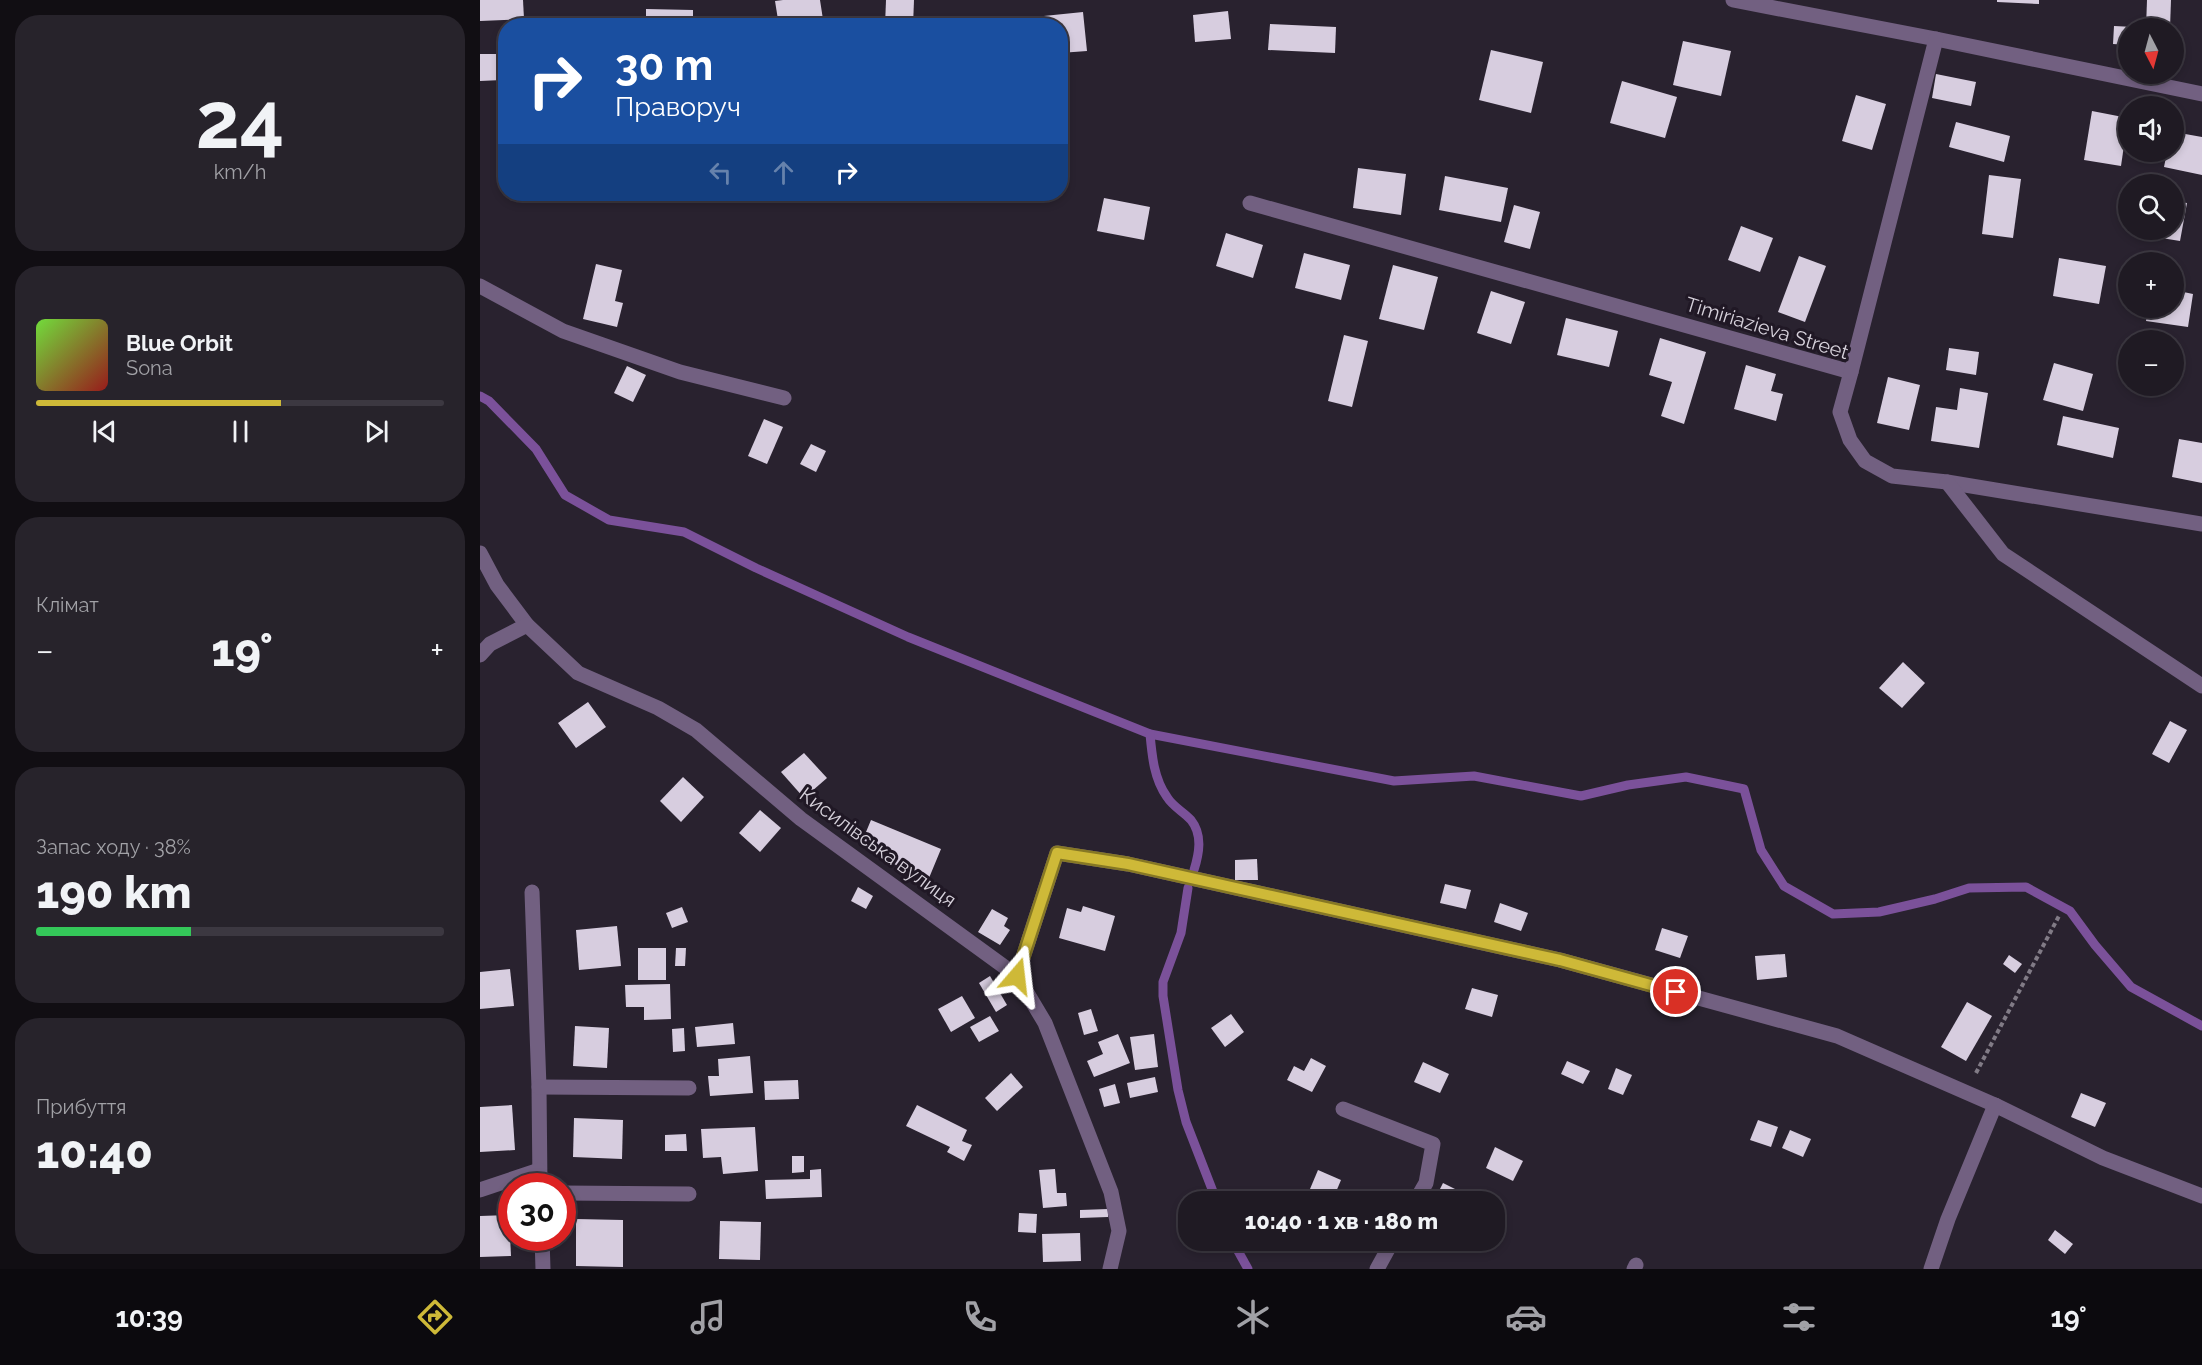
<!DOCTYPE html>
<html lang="uk">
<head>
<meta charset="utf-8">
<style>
  :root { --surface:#1f1a23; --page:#27232b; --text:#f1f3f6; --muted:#a1a1a6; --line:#3c3841; --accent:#ceb938 }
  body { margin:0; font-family:Raleway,sans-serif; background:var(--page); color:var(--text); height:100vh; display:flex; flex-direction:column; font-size:22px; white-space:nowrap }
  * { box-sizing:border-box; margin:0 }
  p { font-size:20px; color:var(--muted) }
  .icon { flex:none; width:33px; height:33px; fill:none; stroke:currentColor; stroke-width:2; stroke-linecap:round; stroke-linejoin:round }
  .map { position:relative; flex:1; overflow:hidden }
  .sheet { display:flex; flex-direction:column; gap:15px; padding:15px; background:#110e13; width:480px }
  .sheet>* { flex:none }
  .top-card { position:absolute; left:18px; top:18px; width:570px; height:183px; border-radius:24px; box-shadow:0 3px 9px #0003,0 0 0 2px var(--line); background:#1a4fa0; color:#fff; overflow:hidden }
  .needle { width:39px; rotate:174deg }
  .fabs { position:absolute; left:1638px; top:18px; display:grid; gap:12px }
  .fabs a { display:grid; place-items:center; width:66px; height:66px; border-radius:50%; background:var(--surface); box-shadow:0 3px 9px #0003,0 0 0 2px var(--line); font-size:30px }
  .speed { position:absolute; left:18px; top:1173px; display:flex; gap:12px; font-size:30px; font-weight:700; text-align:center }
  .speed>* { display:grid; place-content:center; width:78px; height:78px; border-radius:50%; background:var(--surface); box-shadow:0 3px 9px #0003,0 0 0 2px var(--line); line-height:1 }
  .speed .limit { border:9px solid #d22; background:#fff; color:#111 }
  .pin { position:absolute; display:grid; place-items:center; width:51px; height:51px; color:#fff; margin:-26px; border:3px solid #fff; border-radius:50%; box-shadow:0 2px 6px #0007 }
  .me { position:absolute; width:66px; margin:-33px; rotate:17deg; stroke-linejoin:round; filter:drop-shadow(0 0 4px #0008) }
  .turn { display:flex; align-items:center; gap:21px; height:126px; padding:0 18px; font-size:27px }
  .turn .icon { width:78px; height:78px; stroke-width:2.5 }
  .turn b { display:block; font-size:42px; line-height:51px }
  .lanes { display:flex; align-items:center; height:57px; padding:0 18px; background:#0003; justify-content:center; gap:30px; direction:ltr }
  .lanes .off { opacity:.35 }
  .big { font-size:45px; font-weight:800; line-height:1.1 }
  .sheet .tile { flex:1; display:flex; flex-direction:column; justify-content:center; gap:9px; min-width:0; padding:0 21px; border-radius:24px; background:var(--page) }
  .sheet .dial { align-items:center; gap:0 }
  .dial b { font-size:78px; line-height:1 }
  .song { display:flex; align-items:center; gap:18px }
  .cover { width:72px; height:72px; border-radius:9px; background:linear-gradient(135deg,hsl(100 70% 55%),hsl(0 70% 35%)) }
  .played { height:6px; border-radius:3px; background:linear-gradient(90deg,var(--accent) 60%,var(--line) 60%) }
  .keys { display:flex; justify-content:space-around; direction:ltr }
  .heat { display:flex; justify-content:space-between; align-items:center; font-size:33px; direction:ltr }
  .charge { height:9px; border-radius:4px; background:linear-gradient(90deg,#34c759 38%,var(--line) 0) }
  .trip { position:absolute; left:698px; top:1191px; width:327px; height:60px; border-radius:24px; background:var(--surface); box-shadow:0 3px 9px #0003,0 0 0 2px var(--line); font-weight:800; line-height:60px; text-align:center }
  .menu { display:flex; height:96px; justify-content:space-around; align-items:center; background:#0c0a0e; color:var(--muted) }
  .menu .icon { width:42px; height:42px }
  .menu .selected { color:var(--accent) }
  .menu b { font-size:27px; color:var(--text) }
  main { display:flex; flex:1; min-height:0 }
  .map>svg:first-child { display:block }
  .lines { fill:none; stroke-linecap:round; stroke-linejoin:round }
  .stream { stroke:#7b519a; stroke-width:9 }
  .building { fill:#d7cddf }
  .path { stroke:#817b86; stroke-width:4; stroke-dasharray:4.5 3; stroke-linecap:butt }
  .minor { stroke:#726081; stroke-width:15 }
  .route-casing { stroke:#867824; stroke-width:15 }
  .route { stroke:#ceb938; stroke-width:10 }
  .labels { text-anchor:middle; stroke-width:6; stroke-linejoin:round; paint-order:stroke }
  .street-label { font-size:20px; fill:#d6d1db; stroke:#201825 }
</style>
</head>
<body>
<main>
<section class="sheet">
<div class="tile dial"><b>24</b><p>km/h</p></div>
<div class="tile">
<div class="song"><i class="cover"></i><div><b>Blue Orbit</b><p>Sona</p></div></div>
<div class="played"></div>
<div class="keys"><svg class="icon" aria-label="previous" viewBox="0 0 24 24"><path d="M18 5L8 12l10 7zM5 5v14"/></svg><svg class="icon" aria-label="pause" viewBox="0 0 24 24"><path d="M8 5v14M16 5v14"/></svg><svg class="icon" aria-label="next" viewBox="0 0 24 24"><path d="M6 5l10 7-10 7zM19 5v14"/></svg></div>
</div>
<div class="tile"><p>Клімат</p>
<div class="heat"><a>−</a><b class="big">19°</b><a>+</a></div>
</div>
<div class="tile"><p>Запас ходу · 38%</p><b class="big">190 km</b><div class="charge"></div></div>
<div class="tile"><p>Прибуття</p><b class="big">10:40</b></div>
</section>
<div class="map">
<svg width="1722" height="1269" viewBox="0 0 1722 1269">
  <rect width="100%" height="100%" fill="#29222f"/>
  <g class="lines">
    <!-- stream -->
    <g class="stream">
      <polyline points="0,396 9,401 56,449 85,495 129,520 204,532 276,568 428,637 670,734 914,781 994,776 1101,796 1148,785 1206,777 1264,789 1281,850 1304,886 1353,914 1399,912 1455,899 1489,888 1546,887 1590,911 1615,945 1651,987 1722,1026"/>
      <path d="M670 734C672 756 674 779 687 797 693 807 704 812 711 820 723 835 719 854 714 870"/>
      <polyline points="708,888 701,933 683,982 683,996 698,1090 706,1122 737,1202"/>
      <polyline points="752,1240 768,1269"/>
    </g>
  </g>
  <!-- building -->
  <g class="building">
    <polygon points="0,0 43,0 44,19 0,21"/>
    <polygon points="303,0 340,0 344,26 299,26 295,1"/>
    <polygon points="406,0 434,0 433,26 405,26"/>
    <polygon points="1517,0 1559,0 1559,4 1517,2"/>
    <polygon points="1667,0 1691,0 1690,28 1666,28"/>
    <polygon points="166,9 213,10 213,26 166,26"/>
    <polygon points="748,11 751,39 715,42 713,15"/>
    <polygon points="603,12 607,51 580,53 580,26 555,26 554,17"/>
    <polygon points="790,24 856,27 855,53 788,50"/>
    <polygon points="1634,26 1654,27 1654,28 1648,28 1648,45 1633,44"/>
    <polygon points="1203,41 1251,51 1241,96 1193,85"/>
    <polygon points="1011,50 1063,62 1051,113 999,100"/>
    <polygon points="0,54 22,54 22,80 0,81"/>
    <polygon points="1456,74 1496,82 1491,106 1452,98"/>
    <polygon points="1142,81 1197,97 1185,138 1130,123"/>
    <polygon points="1376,95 1406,104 1392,150 1362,141"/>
    <polygon points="1612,111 1648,118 1641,166 1604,160"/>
    <polygon points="1476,122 1530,136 1524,162 1469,147"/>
    <polygon points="1694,132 1722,137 1722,175 1684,167 1687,152 1694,152"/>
    <polygon points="878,168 926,174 921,215 873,208"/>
    <polygon points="1509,175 1541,179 1533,238 1502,234"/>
    <polygon points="965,176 1028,188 1021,222 959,210"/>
    <polygon points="624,198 670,207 664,240 617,231"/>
    <polygon points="1694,201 1707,203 1700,241 1663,235 1664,230 1694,230"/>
    <polygon points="1034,205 1060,212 1050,249 1024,242"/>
    <polygon points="1261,226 1293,238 1280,272 1248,260"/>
    <polygon points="746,233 783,245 773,278 736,266"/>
    <polygon points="824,253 870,265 861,300 815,288"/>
    <polygon points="1319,256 1346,266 1325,322 1298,312"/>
    <polygon points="1579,258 1626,266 1619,304 1573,296"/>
    <polygon points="116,264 142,270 135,301 143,303 137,327 103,319"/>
    <polygon points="913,265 958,277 944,330 899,319"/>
    <polygon points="1694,290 1713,294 1708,327 1666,321 1668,308 1694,308"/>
    <polygon points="1011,291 1045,302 1031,344 997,333"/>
    <polygon points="1086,318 1138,331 1129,367 1077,355"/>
    <polygon points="864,335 888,341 872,407 848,401"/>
    <polygon points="1180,338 1226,352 1204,424 1181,416 1192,382 1169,375"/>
    <polygon points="1469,348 1499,352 1496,375 1466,370"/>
    <polygon points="1574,363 1613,374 1603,411 1563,400"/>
    <polygon points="1266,365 1296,374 1291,391 1303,394 1296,421 1254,409"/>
    <polygon points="147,366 166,375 153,402 134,393"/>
    <polygon points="1408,377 1440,385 1429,430 1397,423"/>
    <polygon points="1480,388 1508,393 1499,448 1451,441 1456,407 1477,410"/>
    <polygon points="1583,416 1639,428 1633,458 1577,445"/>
    <polygon points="284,419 303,427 287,464 268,456"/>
    <polygon points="1699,439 1722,443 1722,483 1692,477"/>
    <polygon points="331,444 346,451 336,472 320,464"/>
    <polygon points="1423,662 1445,683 1422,708 1399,688"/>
    <polygon points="108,702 126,727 96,748 78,723"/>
    <polygon points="1690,721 1707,730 1689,763 1672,754"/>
    <polygon points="324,753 347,778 324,798 301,772"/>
    <polygon points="203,777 224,797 201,822 180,801"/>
    <polygon points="280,810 301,828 280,852 259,833"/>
    <polygon points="391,820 461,849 449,878 406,861 408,855 381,844"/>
    <polygon points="777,859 778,880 755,880 755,860"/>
    <polygon points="965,884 991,890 986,909 960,903"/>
    <polygon points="378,887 393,896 386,909 371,901"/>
    <polygon points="1020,903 1048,913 1041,931 1014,922"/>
    <polygon points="603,906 635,916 625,951 579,938 587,908 601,912"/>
    <polygon points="202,907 208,922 192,928 186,913"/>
    <polygon points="512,909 528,918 524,926 530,930 520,945 498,932"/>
    <polygon points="137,926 141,966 99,970 96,930"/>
    <polygon points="1182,928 1208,936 1200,958 1175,950"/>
    <rect x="158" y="948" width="28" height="32"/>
    <polygon points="196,948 206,948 205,966 195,966"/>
    <polygon points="1305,954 1307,977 1277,980 1275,956"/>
    <polygon points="1529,955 1542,964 1535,973 1523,964"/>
    <polygon points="30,969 34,1006 0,1009 0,972"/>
    <polygon points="510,976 527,1005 516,1012 499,983"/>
    <polygon points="190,984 191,1019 164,1020 164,1007 146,1007 145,985"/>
    <polygon points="992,988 1018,995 1012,1017 985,1009"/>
    <polygon points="482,996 495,1018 471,1032 458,1009"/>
    <polygon points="1487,1002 1512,1016 1486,1061 1461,1047"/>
    <polygon points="611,1009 618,1031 604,1035 598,1013"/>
    <polygon points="751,1014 764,1032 745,1047 731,1028"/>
    <polygon points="510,1016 519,1031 499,1042 490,1027"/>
    <polygon points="253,1023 255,1044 217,1047 215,1027"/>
    <polygon points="95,1026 129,1028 127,1068 93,1066"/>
    <polygon points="204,1028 205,1051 193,1052 192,1029"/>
    <polygon points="638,1034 650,1063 614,1077 607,1061 623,1054 618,1042"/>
    <polygon points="674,1034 678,1067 655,1070 650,1037"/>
    <polygon points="270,1056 273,1093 230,1096 228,1076 239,1076 238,1059"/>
    <polygon points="831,1058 846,1066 832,1092 807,1080 814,1066 824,1071"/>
    <polygon points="1087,1061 1110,1071 1103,1084 1081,1074"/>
    <polygon points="943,1062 969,1074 960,1093 934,1082"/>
    <polygon points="1136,1068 1152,1075 1143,1095 1128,1089"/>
    <polygon points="531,1073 543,1087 517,1111 505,1098"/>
    <polygon points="675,1077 678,1092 650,1098 647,1083"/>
    <polygon points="318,1080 319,1099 285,1100 284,1081"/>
    <polygon points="635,1084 640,1103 624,1107 619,1089"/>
    <polygon points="1601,1093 1626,1103 1615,1127 1591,1117"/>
    <polygon points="32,1105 35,1150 0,1152 0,1107"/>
    <polygon points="437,1105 487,1130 482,1141 492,1145 484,1161 467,1152 470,1147 426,1126"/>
    <polygon points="94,1118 143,1120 142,1159 93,1157"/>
    <polygon points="1278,1120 1298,1127 1291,1147 1270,1140"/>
    <polygon points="275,1127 278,1171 243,1174 241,1157 223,1158 221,1129"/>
    <polygon points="1310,1130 1331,1139 1323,1157 1302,1148"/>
    <polygon points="206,1134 207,1151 185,1151 185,1135"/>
    <polygon points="1015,1147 1043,1161 1033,1181 1006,1168"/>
    <polygon points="312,1156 324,1156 324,1172 312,1173"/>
    <polygon points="341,1169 342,1197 286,1199 285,1180 330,1179 330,1170"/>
    <polygon points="575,1169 577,1193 586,1193 587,1206 563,1208 559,1170"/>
    <polygon points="838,1170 861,1180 853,1199 830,1189"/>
    <polygon points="963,1183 991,1197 989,1202 960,1202 955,1199"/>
    <polygon points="628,1209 628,1217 600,1218 600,1210"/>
    <polygon points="539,1213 557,1214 556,1233 538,1232"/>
    <polygon points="29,1215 31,1256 0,1257 0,1216"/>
    <polygon points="96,1219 143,1220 143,1267 96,1266"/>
    <polygon points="240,1221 281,1222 280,1260 239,1259"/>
    <polygon points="1575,1230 1593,1244 1585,1254 1568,1240"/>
    <polygon points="600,1233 601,1261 563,1262 562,1234"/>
  </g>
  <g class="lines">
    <!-- path -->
    <polyline class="path" points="1496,1073 1580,914"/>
    <!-- minor -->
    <g class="minor">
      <polyline points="1253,0 1456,39 1722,94"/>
      <polyline points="770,203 1371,372 1360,412 1370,440 1385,461 1412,476 1467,482 1722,524"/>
      <polyline points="0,286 83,331 200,372 304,398"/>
      <polyline points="1371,372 1456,39"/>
      <polyline points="1467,482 1523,554 1722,686"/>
      <polyline points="0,553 17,585 47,625 98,673 178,708 216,730 321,819 537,976 565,1023 631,1192 639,1231 630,1269"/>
      <polyline points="0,655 10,644 47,625"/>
      <polyline points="52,892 59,1087 60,1186"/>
      <polyline points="537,976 577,853 648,864 1080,960 1357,1036 1515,1105 1623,1158 1722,1196"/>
      <polyline points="59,1087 209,1088"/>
      <polyline points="863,1109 953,1144 946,1183 935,1202"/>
      <polyline points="0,1190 59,1170"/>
      <polyline points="82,1193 209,1194"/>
      <polyline points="62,1238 63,1269"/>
      <polyline points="897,1269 913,1240"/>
      <polyline points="1154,1269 1156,1265"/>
      <polyline points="1451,1269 1468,1219 1515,1105"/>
    </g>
  </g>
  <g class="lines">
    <!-- route casing -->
    <g class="route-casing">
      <polyline id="route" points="537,976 577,853 648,864 1080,960 1196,992"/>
    </g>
    <!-- route -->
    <use href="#route" class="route"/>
  </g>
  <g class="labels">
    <!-- street labels -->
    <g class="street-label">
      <text transform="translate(1287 328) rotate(17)" y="7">Timiriazieva Street</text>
      <text transform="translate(398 847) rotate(36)" y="7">Кисилівська вулиця</text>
    </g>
  </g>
</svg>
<div class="fabs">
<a><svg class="needle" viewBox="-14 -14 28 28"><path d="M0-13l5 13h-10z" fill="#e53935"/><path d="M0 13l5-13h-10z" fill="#a1a1a6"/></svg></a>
<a><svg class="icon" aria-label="sound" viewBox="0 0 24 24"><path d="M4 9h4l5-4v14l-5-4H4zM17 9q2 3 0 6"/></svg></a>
<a><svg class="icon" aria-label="search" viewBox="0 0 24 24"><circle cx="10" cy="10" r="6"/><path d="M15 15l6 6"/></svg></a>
<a>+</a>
<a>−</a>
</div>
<div class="speed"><div class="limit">30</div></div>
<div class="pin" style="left:1196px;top:992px;background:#d93025"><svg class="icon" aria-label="arrive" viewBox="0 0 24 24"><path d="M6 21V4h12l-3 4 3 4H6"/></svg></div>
<svg class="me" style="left:537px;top:976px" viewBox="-20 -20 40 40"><path d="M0-17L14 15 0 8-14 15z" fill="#ceb938" stroke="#fff" stroke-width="4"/></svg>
<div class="trip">10:40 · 1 хв · 180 m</div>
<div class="top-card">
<div class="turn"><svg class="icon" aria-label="right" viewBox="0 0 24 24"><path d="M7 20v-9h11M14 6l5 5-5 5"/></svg><div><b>30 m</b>Праворуч</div></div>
<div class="lanes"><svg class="icon off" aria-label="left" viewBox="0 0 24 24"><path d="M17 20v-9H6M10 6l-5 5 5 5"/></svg><svg class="icon off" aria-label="ahead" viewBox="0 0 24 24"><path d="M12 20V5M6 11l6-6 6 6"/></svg><svg class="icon" aria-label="right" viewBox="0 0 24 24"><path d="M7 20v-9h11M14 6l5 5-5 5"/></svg></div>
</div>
</div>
</main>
<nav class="menu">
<b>10:39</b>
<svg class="icon selected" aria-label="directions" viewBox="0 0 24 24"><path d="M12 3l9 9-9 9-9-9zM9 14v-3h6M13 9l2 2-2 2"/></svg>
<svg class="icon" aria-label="music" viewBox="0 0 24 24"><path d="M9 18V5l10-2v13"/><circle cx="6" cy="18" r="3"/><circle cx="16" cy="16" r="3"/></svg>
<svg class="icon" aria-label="phone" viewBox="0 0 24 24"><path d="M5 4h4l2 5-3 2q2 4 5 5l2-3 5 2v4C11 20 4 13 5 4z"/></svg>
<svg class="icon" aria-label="climate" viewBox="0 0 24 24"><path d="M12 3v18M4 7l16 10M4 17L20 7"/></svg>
<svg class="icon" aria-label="car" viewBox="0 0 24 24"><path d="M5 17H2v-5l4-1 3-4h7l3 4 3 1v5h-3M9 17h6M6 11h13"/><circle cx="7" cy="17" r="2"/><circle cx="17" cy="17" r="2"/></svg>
<svg class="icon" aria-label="filters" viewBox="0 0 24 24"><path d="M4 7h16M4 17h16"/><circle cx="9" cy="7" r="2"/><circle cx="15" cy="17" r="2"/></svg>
<b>19°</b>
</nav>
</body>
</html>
